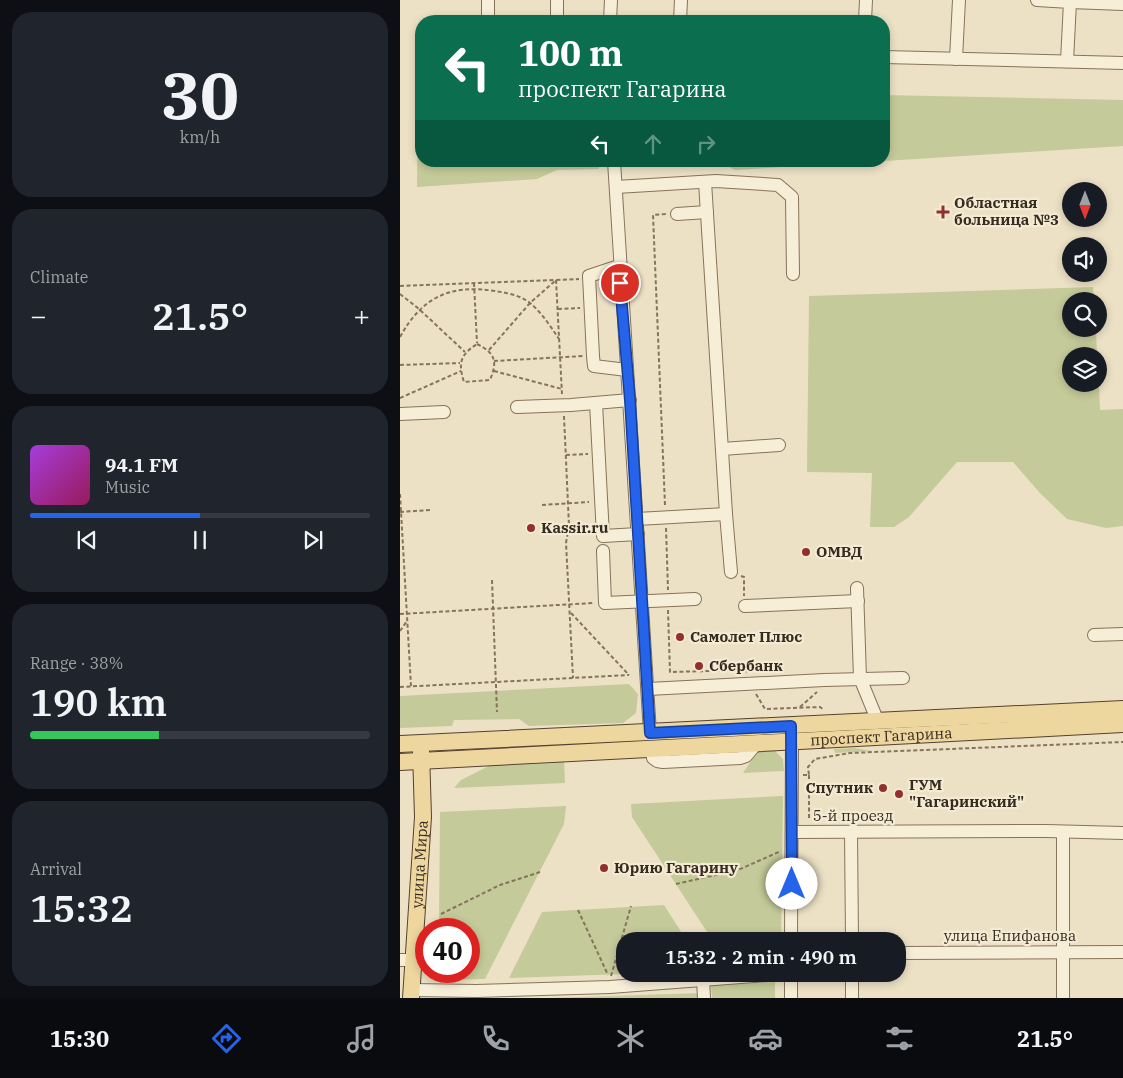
<!DOCTYPE html>
<html lang="en">
<head>
<meta charset="utf-8">
<style>
  :root { --surface:#171b24; --page:#20242c; --text:#f1f3f6; --muted:#9ea1a6; --line:#363941; --accent:#2563eb }
  body { margin:0; font-family:"IBM Plex Serif",serif; background:var(--page); color:var(--text); height:100vh; display:flex; flex-direction:column; font-size:19px; white-space:nowrap }
  * { box-sizing:border-box; margin:0 }
  p { font-size:16px; color:var(--muted) }
  .icon { flex:none; width:28px; height:28px; fill:none; stroke:currentColor; stroke-width:2; stroke-linecap:round; stroke-linejoin:round }
  .map { position:relative; flex:1; overflow:hidden }
  .drawer { display:flex; flex-direction:column; gap:12px; padding:12px; background:#0d0f14; width:400px }
  .drawer>* { flex:none }
  .guide { position:absolute; left:15px; top:15px; width:475px; height:152px; border-radius:20px; box-shadow:0 2px 8px #0003; background:#0b6e4f; color:#fff; overflow:hidden }
  .needle { width:32px; rotate:180deg }
  .tools { position:absolute; left:662px; top:182px; display:grid; gap:10px }
  .tools a { display:grid; place-items:center; width:45px; height:45px; border-radius:50%; background:var(--surface); box-shadow:0 2px 8px #0003; font-size:25px }
  .speed { position:absolute; left:15px; top:918px; display:flex; gap:10px; font-size:25px; font-weight:700; text-align:center }
  .speed>* { display:grid; place-content:center; width:65px; height:65px; border-radius:50%; background:var(--surface); box-shadow:0 2px 8px #0003; line-height:1 }
  .speed .limit { border:8px solid #d22; background:#fff; color:#111 }
  .pin { position:absolute; display:grid; place-items:center; width:42px; height:42px; color:#fff; margin:-21px; border:2px solid #fff; border-radius:50%; box-shadow:0 1px 5px #0007 }
  .me { position:absolute; width:55px; margin:-28px; rotate:0deg; stroke-linejoin:round; filter:drop-shadow(0 0 4px #0008) }
  .turn { display:flex; align-items:center; gap:18px; height:105px; padding:0 20px; font-size:22px }
  .turn .icon { width:65px; height:65px; stroke-width:2.5 }
  .turn b { display:block; font-size:35px; line-height:42px }
  .lanes { display:flex; align-items:center; height:48px; padding:0 20px; background:#0003; justify-content:center; gap:25px; direction:ltr }
  .lanes .off { opacity:.35 }
  .big { font-size:38px; font-weight:600; line-height:1.1 }
  .drawer .tile { flex:1; display:flex; flex-direction:column; justify-content:center; gap:8px; min-width:0; padding:0 18px; border-radius:20px; background:var(--page) }
  .drawer .dial { align-items:center; gap:0 }
  .dial b { font-size:65px; line-height:1 }
  .song { display:flex; align-items:center; gap:15px }
  .cover { width:60px; height:60px; border-radius:8px; background:linear-gradient(135deg,hsl(280 70% 55%),hsl(330 70% 35%)) }
  .played { height:5px; border-radius:2px; background:linear-gradient(90deg,var(--accent) 50%,var(--line) 50%) }
  .keys { display:flex; justify-content:space-around; direction:ltr }
  .heat { display:flex; justify-content:space-between; align-items:center; font-size:28px; direction:ltr }
  .charge { height:8px; border-radius:4px; background:linear-gradient(90deg,#34c759 38%,var(--line) 0) }
  .trip { position:absolute; left:216px; top:932px; width:290px; height:50px; border-radius:20px; background:var(--surface); box-shadow:0 2px 8px #0003; font-weight:600; line-height:50px; text-align:center }
  .dock { display:flex; height:80px; justify-content:space-around; align-items:center; background:#090b0e; color:var(--muted) }
  .dock .icon { width:35px; height:35px }
  .dock .selected { color:var(--accent) }
  .dock b { font-size:22px; color:var(--text) }
  main { display:flex; flex:1; min-height:0 }
  .map>svg:first-child { display:block }
  .green { fill:#c4ca99 }
  .lines { fill:none; stroke-linecap:round; stroke-linejoin:round }
  .minor-casing { stroke:#86735c; stroke-width:14 }
  .major-casing { stroke:#544130; stroke-width:18 }
  .path { stroke:#86735c; stroke-width:2; stroke-dasharray:4 2.5; stroke-linecap:butt }
  .minor { stroke:#f7eed8; stroke-width:12 }
  .major { stroke:#eed69f; stroke-width:16 }
  .route-casing { stroke:#184099; stroke-width:12 }
  .route { stroke:#2563eb; stroke-width:9 }
  .poi-dot { fill:#932f2f; stroke:#f4ebd4; stroke-width:2 }
  .labels { text-anchor:middle; stroke-width:4.5; stroke-linejoin:round; paint-order:stroke }
  .poi-label { font-size:15px; font-weight:bold; fill:#372b1f; stroke:#f4ebd4; text-anchor:start }
  .street-label { font-size:15px; fill:#372b1f; stroke:#f4ebd4 }
</style>
</head>
<body>
<main>
<section class="drawer">
<div class="tile dial"><b>30</b><p>km/h</p></div>
<div class="tile"><p>Climate</p>
<div class="heat"><a>−</a><b class="big">21.5°</b><a>+</a></div>
</div>
<div class="tile">
<div class="song"><i class="cover"></i><div><b>94.1 FM</b><p>Music</p></div></div>
<div class="played"></div>
<div class="keys"><svg class="icon" aria-label="previous" viewBox="0 0 24 24"><path d="M18 5L8 12l10 7zM5 5v14"/></svg><svg class="icon" aria-label="pause" viewBox="0 0 24 24"><path d="M8 5v14M16 5v14"/></svg><svg class="icon" aria-label="next" viewBox="0 0 24 24"><path d="M6 5l10 7-10 7zM19 5v14"/></svg></div>
</div>
<div class="tile"><p>Range · 38%</p><b class="big">190 km</b><div class="charge"></div></div>
<div class="tile"><p>Arrival</p><b class="big">15:32</b></div>
</section>
<div class="map">
<svg width="723" height="998" viewBox="0 0 723 998">
  <rect width="100%" height="100%" fill="#ece1c5"/>
  <!-- green -->
  <g class="green">
    <polygon points="21,82 21,161 198,161 199,169 157,170 137,179 17,187 18,91"/>
    <polygon points="484,95 723,100 723,146 484,161"/>
    <polygon points="317,161 476,161 335,170"/>
    <polygon points="693,287 694,301 671,301 671,329 696,329 697,356 671,356 671,384 699,384 700,410 723,409 723,526 706,528 667,519 640,493 613,462 557,462 509,517 494,527 470,527 472,473 407,472 409,296"/>
    <polygon points="229,684 238,694 236,713 223,723 129,726 119,719 54,720 52,726 0,728 0,696"/>
    <polygon points="455,748 472,751 435,753 434,749"/>
    <polygon points="375,751 383,759 384,771 343,773 357,752"/>
    <polygon points="164,760 165,783 54,788 61,780 99,761"/>
    <polygon points="383,796 381,941 313,941 232,817 231,804"/>
    <polygon points="166,806 164,824 85,979 39,980 39,971 69,971 69,929 39,929 40,812"/>
    <polygon points="264,905 287,941 225,941 225,974 109,978 142,912"/>
    <polygon points="375,982 375,998 312,998 311,985"/>
    <polygon points="302,993 302,998 150,998"/>
  </g>
  <g class="lines">
    <!-- minor casing -->
    <g class="minor-casing">
      <g id="minor">
        <polyline points="637,0 670,2 667,61"/>
        <polyline points="670,2 723,4"/>
        <polyline points="88,21 88,0"/>
        <polyline points="157,21 157,0"/>
        <polyline points="210,21 211,0"/>
        <polyline points="280,21 281,0"/>
        <polyline points="465,21 466,0"/>
        <polyline points="484,57 723,63"/>
        <polyline points="556,59 559,0"/>
        <polyline points="214,161 250,733"/>
        <polyline points="305,182 326,514"/>
        <polyline points="216,187 316,181 378,185 392,197 393,274"/>
        <polyline points="277,214 307,212"/>
        <polyline points="219,266 189,276 193,356 194,366 227,370"/>
        <polyline points="196,403 203,536 238,534"/>
        <polyline points="117,407 171,405 230,400"/>
        <polyline points="0,414 44,412"/>
        <polyline points="322,449 379,445"/>
        <polyline points="237,519 326,514 331,572"/>
        <polyline points="203,551 205,603 295,599"/>
        <polyline points="457,588 460,678 478,722"/>
        <polyline points="345,606 458,601"/>
        <polyline points="694,635 723,634"/>
        <polyline points="248,689 424,680 503,678"/>
        <polyline points="251,749 253,758 257,761 263,762 340,758 346,756 357,743"/>
        <polyline points="392,832 646,831 723,833"/>
        <polyline points="451,832 452,941"/>
        <polyline points="663,832 663,998"/>
        <polyline points="391,941 392,741"/>
        <polyline points="498,953 723,952"/>
        <polyline points="0,960 13,960"/>
        <polyline points="391,974 391,998"/>
        <polyline points="303,979 304,998"/>
        <polyline points="12,990 76,991 210,987 380,974"/>
        <polyline points="452,998 452,974"/>
      </g>
    </g>
    <!-- major casing -->
    <g class="major-casing">
      <g id="major">
        <polyline points="0,744 723,709"/>
        <path id="s1" d="M0 762 723 724"/>
        <path id="s2" d="M11 998 23 817 21 751"/>
      </g>
    </g>
    <!-- path -->
    <g class="path">
      <polyline points="74,283 77,343"/>
      <polyline points="0,286 156,280 162,394"/>
      <polyline points="0,294 19,309 65,352"/>
      <polyline points="158,309 180,308"/>
      <path d="M0 337C22 297 50 284 95 291 107 293 120 295 130 303 142 313 151 327 159 339"/>
      <path d="M77 344C95 353 98 361 90 380L64 382C58 363 60 355 77 344Z"/>
      <polyline points="89,350 130,303 156,280 179,279"/>
      <polyline points="94,361 183,356"/>
      <polyline points="0,365 60,363"/>
      <polyline points="94,371 162,389"/>
      <polyline points="0,398 61,371"/>
      <polyline points="164,416 169,526 166,543 173,678"/>
      <polyline points="166,455 188,454"/>
      <polyline points="0,494 11,686"/>
      <polyline points="142,505 189,502"/>
      <polyline points="265,505 253,215 267,214"/>
      <polyline points="0,512 30,510"/>
      <polyline points="266,528 268,590"/>
      <polyline points="341,576 344,577 344,596"/>
      <polyline points="92,580 97,712"/>
      <polyline points="268,610 270,672 346,670 347,674"/>
      <polyline points="171,613 229,675"/>
      <polyline points="0,614 193,603"/>
      <polyline points="0,631 7,621"/>
      <polyline points="0,687 229,675"/>
      <polyline points="356,694 365,709 420,707 424,710"/>
      <polyline points="400,707 417,692"/>
      <polyline points="403,775 409,775 408,767 415,759 450,753 723,742"/>
      <polyline points="409,775 409,820"/>
      <polyline points="276,884 338,870 381,851"/>
      <polyline points="178,910 208,975"/>
      <polyline points="41,914 100,885 140,872"/>
      <polyline points="211,976 231,906"/>
    </g>
    <!-- minor -->
    <use href="#minor" class="minor"/>
    <!-- major -->
    <use href="#major" class="major"/>
  </g>
  <g class="lines">
    <!-- route casing -->
    <g class="route-casing">
      <polyline id="route" points="220,283 230,400 250,733 391,726 392,884"/>
    </g>
    <!-- route -->
    <use href="#route" class="route"/>
  </g>
  <!-- markers -->
  <g class="poi-dot">
    <path d="M540.5 204.5h5v5h5v5h-5v5h-5v-5h-5v-5h5z"/>
    <circle cx="131" cy="528" r="5"/>
    <circle cx="406" cy="552" r="5"/>
    <circle cx="280" cy="637" r="5"/>
    <circle cx="299" cy="666" r="5"/>
    <circle cx="483" cy="788" r="5"/>
    <circle cx="499" cy="794" r="5"/>
    <circle cx="204" cy="868" r="5"/>
  </g>
  <g class="labels">
    <!-- poi labels -->
    <g class="poi-label">
      <text x="554" y="208">Областная<tspan x="554" dy="17">больница №3</tspan></text>
      <text x="141" y="533">Kassir.ru</text>
      <text x="416" y="557">ОМВД</text>
      <text x="290" y="642">Самолет Плюс</text>
      <text x="309" y="671">Сбербанк</text>
      <text x="509" y="790">ГУМ<tspan x="509" dy="17">"Гагаринский"</tspan></text>
      <text x="473" y="793" text-anchor="end">Спутник</text>
      <text x="214" y="873">Юрию Гагарину</text>
    </g>
    <!-- street labels -->
    <g class="street-label">
      <text dy="5" stroke="none"><textPath href="#s1" startOffset="482">проспект Гагарина</textPath></text>
      <text x="453" y="821">5-й проезд</text>
      <text dy="5" stroke="none"><textPath href="#s2" startOffset="134">улица Мира</textPath></text>
      <text x="610" y="941">улица Епифанова</text>
    </g>
  </g>
</svg>
<div class="tools">
<a><svg class="needle" viewBox="-14 -14 28 28"><path d="M0-13l5 13h-10z" fill="#e53935"/><path d="M0 13l5-13h-10z" fill="#9ea1a6"/></svg></a>
<a><svg class="icon" aria-label="sound" viewBox="0 0 24 24"><path d="M4 9h4l5-4v14l-5-4H4zM17 9q2 3 0 6"/></svg></a>
<a><svg class="icon" aria-label="search" viewBox="0 0 24 24"><circle cx="10" cy="10" r="6"/><path d="M15 15l6 6"/></svg></a>
<a><svg class="icon" aria-label="layers" viewBox="0 0 24 24"><path d="M12 4l9 5-9 5-9-5zM3 14l9 5 9-5"/></svg></a>
</div>
<div class="speed"><div class="limit">40</div></div>
<div class="pin" style="left:220px;top:283px;background:#d93025"><svg class="icon" aria-label="arrive" viewBox="0 0 24 24"><path d="M6 21V4h12l-3 4 3 4H6"/></svg></div>
<svg class="me" style="left:392px;top:884px" viewBox="-20 -20 40 40"><circle r="19" fill="#fff"/><path d="M0-13L10 11 0 6-10 11z" fill="#2563eb"/></svg>
<div class="trip">15:32 · 2 min · 490 m</div>
<div class="guide">
<div class="turn"><svg class="icon" aria-label="left" viewBox="0 0 24 24"><path d="M17 20v-9H6M10 6l-5 5 5 5"/></svg><div><b>100 m</b>проспект Гагарина</div></div>
<div class="lanes"><svg class="icon" aria-label="left" viewBox="0 0 24 24"><path d="M17 20v-9H6M10 6l-5 5 5 5"/></svg><svg class="icon off" aria-label="ahead" viewBox="0 0 24 24"><path d="M12 20V5M6 11l6-6 6 6"/></svg><svg class="icon off" aria-label="right" viewBox="0 0 24 24"><path d="M7 20v-9h11M14 6l5 5-5 5"/></svg></div>
</div>
</div>
</main>
<nav class="dock">
<b>15:30</b>
<svg class="icon selected" aria-label="directions" viewBox="0 0 24 24"><path d="M12 3l9 9-9 9-9-9zM9 14v-3h6M13 9l2 2-2 2"/></svg>
<svg class="icon" aria-label="music" viewBox="0 0 24 24"><path d="M9 18V5l10-2v13"/><circle cx="6" cy="18" r="3"/><circle cx="16" cy="16" r="3"/></svg>
<svg class="icon" aria-label="phone" viewBox="0 0 24 24"><path d="M5 4h4l2 5-3 2q2 4 5 5l2-3 5 2v4C11 20 4 13 5 4z"/></svg>
<svg class="icon" aria-label="climate" viewBox="0 0 24 24"><path d="M12 3v18M4 7l16 10M4 17L20 7"/></svg>
<svg class="icon" aria-label="car" viewBox="0 0 24 24"><path d="M5 17H2v-5l4-1 3-4h7l3 4 3 1v5h-3M9 17h6M6 11h13"/><circle cx="7" cy="17" r="2"/><circle cx="17" cy="17" r="2"/></svg>
<svg class="icon" aria-label="filters" viewBox="0 0 24 24"><path d="M4 7h16M4 17h16"/><circle cx="9" cy="7" r="2"/><circle cx="15" cy="17" r="2"/></svg>
<b>21.5°</b>
</nav>
</body>
</html>
